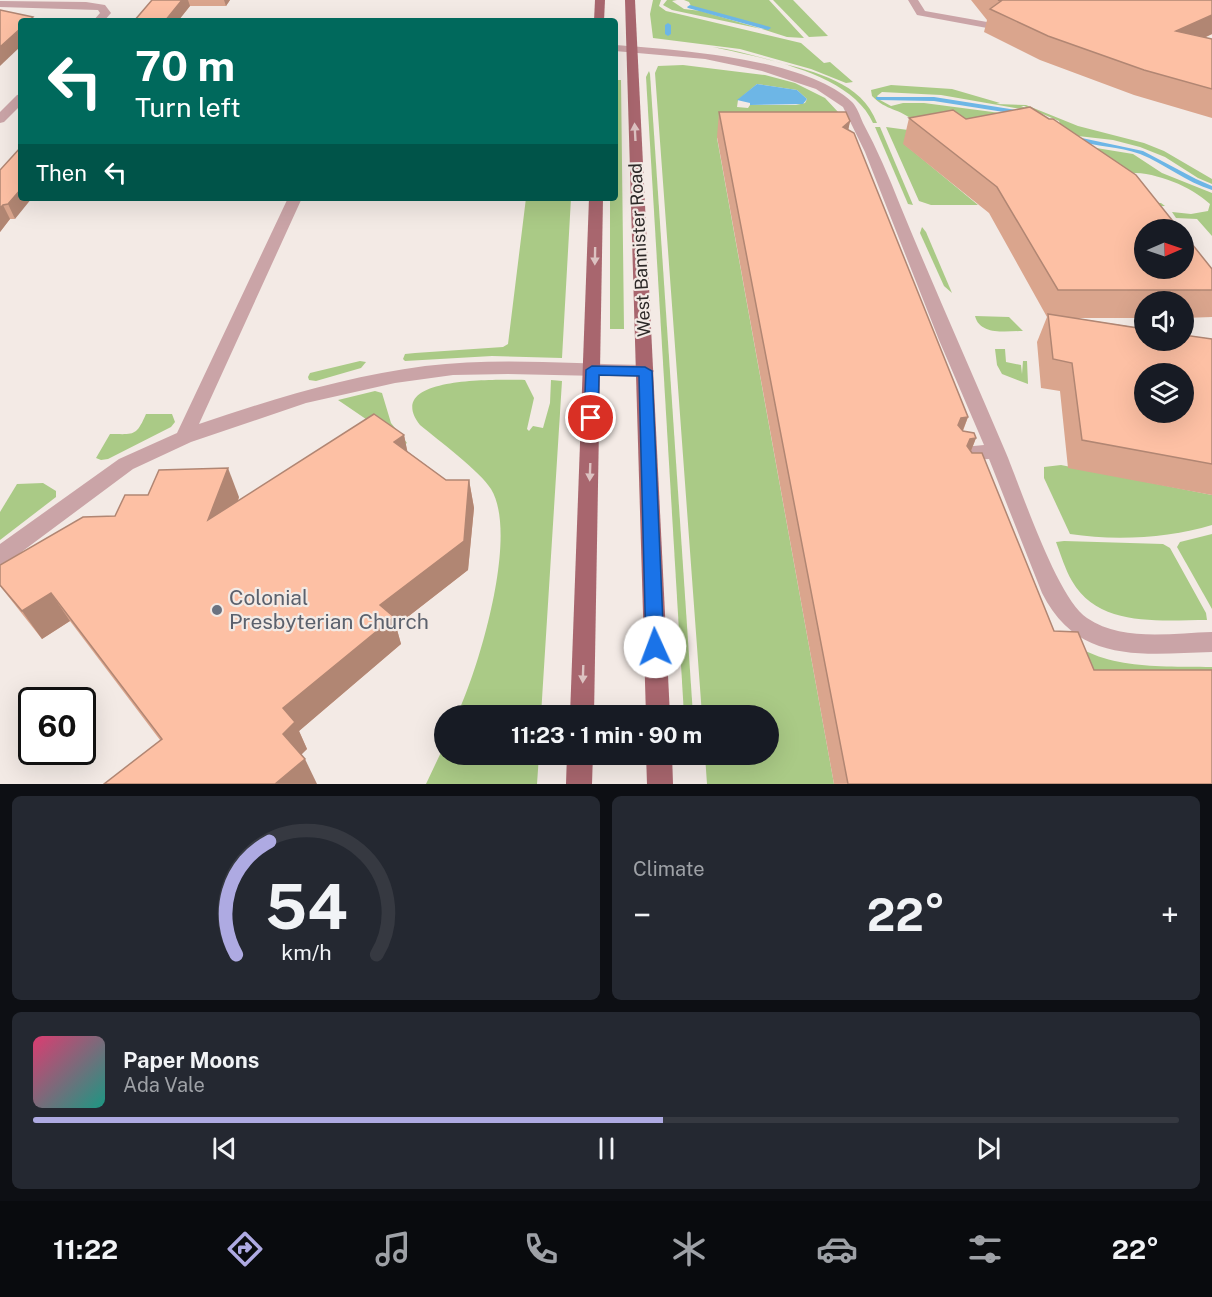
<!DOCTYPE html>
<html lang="en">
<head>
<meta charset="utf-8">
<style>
  :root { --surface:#171b24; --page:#242831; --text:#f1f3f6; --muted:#9ea1a6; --line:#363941; --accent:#aeaae2 }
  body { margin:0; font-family:"Public Sans",sans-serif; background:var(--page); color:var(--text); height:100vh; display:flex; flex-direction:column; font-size:22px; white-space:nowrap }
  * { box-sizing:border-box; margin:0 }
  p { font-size:20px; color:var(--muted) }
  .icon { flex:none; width:33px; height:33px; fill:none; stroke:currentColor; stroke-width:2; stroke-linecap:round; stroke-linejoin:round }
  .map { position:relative; height:784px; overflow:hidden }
  .sheet { display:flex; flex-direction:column; gap:12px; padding:12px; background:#0d0f14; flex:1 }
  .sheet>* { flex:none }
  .banner { position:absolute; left:18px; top:18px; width:600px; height:183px; border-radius:6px; box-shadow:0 6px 24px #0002; background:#00695c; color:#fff; overflow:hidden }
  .needle { width:39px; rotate:88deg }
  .buttons { position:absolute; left:1134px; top:219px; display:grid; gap:12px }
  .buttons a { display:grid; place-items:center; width:60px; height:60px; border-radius:50%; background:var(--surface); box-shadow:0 6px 24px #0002; font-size:30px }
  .speed { position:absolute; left:18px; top:687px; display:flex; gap:12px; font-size:30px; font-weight:700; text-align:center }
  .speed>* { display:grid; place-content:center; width:78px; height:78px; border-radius:50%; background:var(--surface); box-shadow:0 6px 24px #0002; line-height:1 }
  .speed .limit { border:3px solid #111; border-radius:9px; background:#fff; color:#111 }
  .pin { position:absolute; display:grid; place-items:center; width:51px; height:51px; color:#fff; margin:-26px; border:3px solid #fff; border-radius:50%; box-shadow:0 2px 6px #0007 }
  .me { position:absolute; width:66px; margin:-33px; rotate:358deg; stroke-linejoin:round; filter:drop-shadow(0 0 4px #0008) }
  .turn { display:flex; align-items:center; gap:21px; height:126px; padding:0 18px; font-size:27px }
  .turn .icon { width:78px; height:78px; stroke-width:2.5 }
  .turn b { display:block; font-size:42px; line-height:51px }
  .then { display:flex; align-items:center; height:57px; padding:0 18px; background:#0003; gap:12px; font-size:22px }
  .big { font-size:45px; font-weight:700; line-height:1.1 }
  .sheet .card { flex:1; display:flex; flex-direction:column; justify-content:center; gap:9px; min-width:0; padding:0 21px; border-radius:9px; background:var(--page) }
  .sheet .dial { align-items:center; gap:0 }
  .dial svg { height:156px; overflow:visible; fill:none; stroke:var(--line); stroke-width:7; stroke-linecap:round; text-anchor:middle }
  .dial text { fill:var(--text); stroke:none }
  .song { display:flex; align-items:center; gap:18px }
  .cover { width:72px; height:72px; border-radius:9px; background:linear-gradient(135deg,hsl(340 70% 55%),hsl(170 70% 35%)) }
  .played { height:6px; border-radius:3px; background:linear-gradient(90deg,var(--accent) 55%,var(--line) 55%) }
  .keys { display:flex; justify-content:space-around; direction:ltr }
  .heat { display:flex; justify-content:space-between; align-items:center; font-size:33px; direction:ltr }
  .sheet .tiles { flex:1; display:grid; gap:12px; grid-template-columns:1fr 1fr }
  .card:last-child { grid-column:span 2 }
  .trip { position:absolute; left:434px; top:705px; width:345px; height:60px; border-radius:30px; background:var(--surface); box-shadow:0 6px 24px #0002; font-weight:700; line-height:60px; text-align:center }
  .menu { display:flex; height:96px; justify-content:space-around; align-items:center; background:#090b0e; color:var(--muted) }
  .menu .icon { width:42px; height:42px }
  .menu .on { color:var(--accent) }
  .menu b { font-size:27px; color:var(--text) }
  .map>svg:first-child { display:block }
  .green { fill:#aaca86; fill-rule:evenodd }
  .water { fill:#6db6e6 }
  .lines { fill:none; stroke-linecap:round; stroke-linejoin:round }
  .stream { fill:#6db6e6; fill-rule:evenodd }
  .minor { fill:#caa4a7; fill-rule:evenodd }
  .major { fill:#a8666e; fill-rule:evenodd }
  .wall { fill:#daa58d }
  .shaded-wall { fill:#b18673 }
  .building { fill:#fdc0a4; stroke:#b18673; stroke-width:1.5; fill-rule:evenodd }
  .oneway { fill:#dcc2c1 }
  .route { fill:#1a73e8; stroke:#114b97; stroke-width:1.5 }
  .worship-dot { fill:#6b7280; stroke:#f3eae5; stroke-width:2 }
  .labels { text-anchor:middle; stroke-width:4.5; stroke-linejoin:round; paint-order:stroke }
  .street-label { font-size:18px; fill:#2d2928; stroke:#f3eae5 }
  .near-worship-label { font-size:21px; fill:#5b616d; stroke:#f3eae5; text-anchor:start }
</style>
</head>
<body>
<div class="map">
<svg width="1212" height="784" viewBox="0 0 1212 784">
  <rect width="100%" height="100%" fill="#f3eae5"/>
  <!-- green -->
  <g class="green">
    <polygon points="653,0 661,0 659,6 666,11 801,43 824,63 830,62 853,82 846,83 811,69 740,49 653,38 650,14"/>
    <polygon points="667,0 677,0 672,1 684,9 701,11 762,29 767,27 691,6 689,2 684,0 769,0 804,38 787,37 762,29 672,10 663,5"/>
    <polygon points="773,0 793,0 828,36 809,37"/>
    <path d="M713 47C735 50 756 56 777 62 815 72 862 82 877 123H873C851 73 762 58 713 47Z"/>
    <path d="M683 65 765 75 795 83 825 98 839 113 717 138 834 784H707L705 755 768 754V716L702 715 655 73 658 66ZM757 84 797 90 807 99 805 103 796 105H750L748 108 737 107 738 100Z"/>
    <polygon points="649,71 650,74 693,715 684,715 646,77"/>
    <polygon points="615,80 621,80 624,329 610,329 610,198 615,198"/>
    <path d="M891 85 952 89 1000 103 996 104 1026 105 1078 126 1144 143 1164 151 1212 179V184L1198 178 1165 157 1140 147 1113 140 1078 136 1060 124 1059 121 1024 106H1021L1033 111 941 95 882 92 877 96 880 100 891 106 903 103H924L1008 114 1084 146 1133 154 1162 173 1212 193V236L1197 219 1176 218 1172 212 1191 214 1208 211 1210 204C1189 185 1153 171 1125 173L1144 202 1161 203 1165 206 1130 207 915 122C900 108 886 111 872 96L871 90Z"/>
    <polygon points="875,127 880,127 913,205 908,204"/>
    <polygon points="886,127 945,135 904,144 978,205 931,205 919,201"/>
    <polygon points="526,198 571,198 562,358 492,356 405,361 403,359 405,354 415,353 503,347 508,344"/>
    <polygon points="922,227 926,232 952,293 944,286 920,233"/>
    <path d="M975 316 1009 317 1023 331C1007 331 980 336 975 316Z"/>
    <polygon points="995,349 1005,349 1006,362 1021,365 1022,374 1023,361 1027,361 1028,384 1002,374 997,365"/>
    <polygon points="360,361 366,362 361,368 316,381 309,380 308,377 310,373"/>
    <path d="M525 380 534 398 527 429 529 431 533 426 543 428 550 403 551 380 562 381 541 715H457C479 668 519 535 491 489 481 472 438 440 420 425 381 375 501 380 525 380Z"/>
    <polygon points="375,391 382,393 391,423 407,443 404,445 338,400"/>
    <path d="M146 414H172L175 422 171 427 108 459 101 460 96 458 110 434C134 434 136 437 146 414Z"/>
    <path d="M1061 465 1212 495V525C1170 538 1115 541 1070 534L1044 478V467Z"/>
    <polygon points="43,483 56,491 56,497 0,540 0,512 17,484"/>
    <polygon points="1212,534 1212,609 1177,547 1180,542"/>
    <path d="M1064 541 1163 544 1170 548 1206 613 1207 620C1161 620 1099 628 1072 581 1065 569 1061 555 1056 542Z"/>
    <path d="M1047 624C1095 671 1149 666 1212 667V677H1106L1067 656Z"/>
    <polygon points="444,746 444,754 539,755 537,784 426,784"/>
  </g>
  <!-- water -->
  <polygon class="water" points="757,84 797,90 807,99 803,104 750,105 750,103 737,100"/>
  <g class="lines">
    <!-- stream -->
    <g class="stream">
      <polygon points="690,5 770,27 771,28 768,30 688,8 687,7"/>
      <polygon points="668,23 671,25 671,34 668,36 665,34 665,25"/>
      <polygon points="876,97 934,97 1022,111 1025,113 1022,115 934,101 878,100 876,99"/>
      <path d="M1077 137 1143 151 1196 179 1212 186V190C1186 182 1165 164 1140 154 1119 146 1096 147 1075 140V138Z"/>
    </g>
    <!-- minor -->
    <g class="minor">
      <polygon points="908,0 918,0 925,11 987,22 992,25 987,28 917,15"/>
      <polygon points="0,1 86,2 105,5 111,13 104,21 93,21 100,13 98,10 0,7"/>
      <path d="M615 45C678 50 805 58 852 102 857 107 860 116 863 123 877 149 889 177 900 205 934 288 971 370 1006 453 1022 491 1057 598 1087 618 1122 642 1172 633 1212 632V652C1144 654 1078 665 1042 593L989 459 960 460 953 458 950 453 953 448 984 445 939 340 865 152 843 107 816 89 762 71 705 59 615 51Z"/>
      <polygon points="21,94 21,105 4,122 0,123 0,112 17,95"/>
      <path d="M288 198H302L199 424C272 399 348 376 425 366 498 357 572 364 645 365L651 367 654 371 651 375 645 377 508 374 453 375 395 383 306 403 191 442 133 469 8 562 0 565V544L119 459 177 433Z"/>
    </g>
    <!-- major -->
    <g class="major">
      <polygon points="595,0 605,0 604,21 594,21"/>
      <polygon points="625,0 635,0 670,716 646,716"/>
      <polygon points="589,198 603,198 594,716 570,716"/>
      <polygon points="567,754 593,754 592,784 566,784"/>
      <polygon points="646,754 672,754 673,784 647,784"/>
    </g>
  </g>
  <!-- wall -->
  <g class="wall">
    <polygon points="152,0 230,0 226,6 190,6 178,21 134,21"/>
    <polygon points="971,0 1212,0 1212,34 1204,38 1212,39 1212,118 1134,95 1040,60 984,32 987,20"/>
    <polygon points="719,112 850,121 848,130 968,417 963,431 976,438 971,451 1054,631 1212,784 834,784 717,137"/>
    <polygon points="909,118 966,119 1212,269 1212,317 1184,318 1184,302 1144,302 1144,318 1075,318 1212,339 1212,495 1068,468 1060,391 1041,388 1037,342 1047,317 989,213 903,144"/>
    <polygon points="0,170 15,219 10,219 0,232"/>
    <polygon points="404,435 407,451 446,480 469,480 474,508 468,570 396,626 401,644 299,731 307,749 301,754 160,740 70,621 42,639 0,586 0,565 115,516 239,497 238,501"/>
  </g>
  <!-- shaded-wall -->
  <g class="shaded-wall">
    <polygon points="182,0 188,0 190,6 178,21 165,21"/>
    <polygon points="224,0 230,0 226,6"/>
    <polygon points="1212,15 1212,34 1166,55 1176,31"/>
    <polygon points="21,28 21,46 0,66 0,47"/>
    <polygon points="850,121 845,147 843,127"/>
    <polygon points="21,189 21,198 32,198 15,219 8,204"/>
    <polygon points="3,205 10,219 0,232 0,208"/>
    <polygon points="968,417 957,445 951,447 961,418"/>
    <polygon points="404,435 410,464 394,442"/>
    <polygon points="976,438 965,466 959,468 970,439"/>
    <polygon points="228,468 239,497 221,549 208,520"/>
    <polygon points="469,480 474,508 468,570 396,626 401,644 299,731 307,749 296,760 283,734 283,708 380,605"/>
    <polygon points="51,593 70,621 42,639 22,611"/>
    <polygon points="305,759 317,784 275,784"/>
  </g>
  <!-- building -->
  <g class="building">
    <polygon points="152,0 182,0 165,21 134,21"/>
    <polygon points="998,0 1212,0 1212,15 1176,31 1212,39 1212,89 1144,70 1048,36 990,9 1001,1"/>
    <polygon points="0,10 33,17 29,21 21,21 21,28 0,47"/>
    <polygon points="1030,107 1049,119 1053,119 1136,175 1180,230 1144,230 1144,268 1184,268 1184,234 1212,269 1212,290 1058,290 997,187 909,118 953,110 966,119"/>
    <polygon points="719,112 846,112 850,121 843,127 854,133 968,417 961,418 958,425 963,431 974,433 976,438 970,439 967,446 972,453 982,453 1054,631 1078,632 1094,670 1212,670 1212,784 848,784"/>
    <polygon points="21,147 21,189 8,204 3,205 0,208 0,170"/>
    <path d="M1048 314 1144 329V340H1184V335L1212 339V464L1082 440 1072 363 1053 359ZM1144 374H1184V412H1144Z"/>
    <polygon points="374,414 404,435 394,442 446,480 469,480 464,541 380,605 394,617 283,708 295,722 283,734 305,759 275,784 104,784 162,739 51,593 22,611 0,585 0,565 83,517 115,516 125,495 148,495 159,470 228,468 208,520"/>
  </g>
  <!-- one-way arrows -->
  <defs><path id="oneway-solid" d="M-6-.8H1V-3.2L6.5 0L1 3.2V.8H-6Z" transform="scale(1.5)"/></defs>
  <g class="oneway">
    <use href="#oneway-solid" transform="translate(635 132) rotate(-93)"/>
    <use href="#oneway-solid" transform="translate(595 256) rotate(91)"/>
    <use href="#oneway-solid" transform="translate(590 472) rotate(92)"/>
    <use href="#oneway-solid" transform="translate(583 674) rotate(92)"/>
  </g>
  <!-- route -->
  <polygon class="route" points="592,366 645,367 652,371 664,647 661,652 655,654 649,652 646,647 639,376 599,375 598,418 591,423 584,418 586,370"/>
  <!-- markers -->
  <circle class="worship-dot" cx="217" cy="610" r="6"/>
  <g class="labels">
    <!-- street labels -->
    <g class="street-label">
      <text transform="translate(640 250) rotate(-93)" y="6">West Bannister Road</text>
    </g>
    <!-- near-worship labels -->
    <g class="near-worship-label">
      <text x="229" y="605">Colonial<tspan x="229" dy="24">Presbyterian Church</tspan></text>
    </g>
  </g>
</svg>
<div class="buttons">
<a><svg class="needle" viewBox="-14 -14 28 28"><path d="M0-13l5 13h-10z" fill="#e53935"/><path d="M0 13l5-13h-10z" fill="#9ea1a6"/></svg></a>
<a><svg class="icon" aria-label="sound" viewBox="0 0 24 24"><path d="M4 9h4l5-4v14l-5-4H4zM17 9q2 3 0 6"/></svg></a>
<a><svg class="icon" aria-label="layers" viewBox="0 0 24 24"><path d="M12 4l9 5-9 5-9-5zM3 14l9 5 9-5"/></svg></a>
</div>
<div class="speed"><div class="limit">60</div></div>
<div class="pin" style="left:591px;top:418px;background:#d93025"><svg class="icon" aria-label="arrive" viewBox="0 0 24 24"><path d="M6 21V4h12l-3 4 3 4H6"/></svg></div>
<svg class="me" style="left:655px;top:647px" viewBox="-20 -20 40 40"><circle r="19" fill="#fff"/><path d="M0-13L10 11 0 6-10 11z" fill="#1a73e8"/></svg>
<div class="trip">11:23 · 1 min · 90 m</div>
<div class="banner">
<div class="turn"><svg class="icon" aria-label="left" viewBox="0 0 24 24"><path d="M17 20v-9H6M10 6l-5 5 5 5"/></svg><div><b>70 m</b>Turn left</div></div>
<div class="then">Then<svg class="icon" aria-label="left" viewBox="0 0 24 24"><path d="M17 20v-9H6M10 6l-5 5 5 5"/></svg></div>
</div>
</div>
<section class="sheet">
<div class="tiles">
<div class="card dial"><svg viewBox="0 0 100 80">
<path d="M14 69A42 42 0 1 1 86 69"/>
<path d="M14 69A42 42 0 0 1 31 11" stroke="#aeaae2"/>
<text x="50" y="56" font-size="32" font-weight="700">54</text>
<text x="50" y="72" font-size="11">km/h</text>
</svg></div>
<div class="card"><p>Climate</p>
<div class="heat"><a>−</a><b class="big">22°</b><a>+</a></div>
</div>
<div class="card">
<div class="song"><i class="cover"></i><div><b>Paper Moons</b><p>Ada Vale</p></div></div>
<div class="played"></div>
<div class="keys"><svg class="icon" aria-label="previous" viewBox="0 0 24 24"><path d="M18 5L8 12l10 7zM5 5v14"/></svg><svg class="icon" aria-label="pause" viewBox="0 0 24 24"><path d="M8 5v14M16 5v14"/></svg><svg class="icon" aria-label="next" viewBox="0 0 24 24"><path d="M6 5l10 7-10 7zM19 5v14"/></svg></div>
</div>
</div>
</section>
<nav class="menu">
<b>11:22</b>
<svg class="icon on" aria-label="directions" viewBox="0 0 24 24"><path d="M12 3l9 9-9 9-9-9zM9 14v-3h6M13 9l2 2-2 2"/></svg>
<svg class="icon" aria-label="music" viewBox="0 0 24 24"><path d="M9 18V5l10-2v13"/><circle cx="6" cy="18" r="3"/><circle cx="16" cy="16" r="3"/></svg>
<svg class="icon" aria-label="phone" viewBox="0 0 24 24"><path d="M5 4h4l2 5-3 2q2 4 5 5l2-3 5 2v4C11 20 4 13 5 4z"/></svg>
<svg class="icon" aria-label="climate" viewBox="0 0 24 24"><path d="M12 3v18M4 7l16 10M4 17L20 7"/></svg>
<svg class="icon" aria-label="car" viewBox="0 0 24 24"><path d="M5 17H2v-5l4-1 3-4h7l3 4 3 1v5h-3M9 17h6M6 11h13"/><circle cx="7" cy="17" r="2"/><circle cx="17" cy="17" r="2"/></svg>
<svg class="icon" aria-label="filters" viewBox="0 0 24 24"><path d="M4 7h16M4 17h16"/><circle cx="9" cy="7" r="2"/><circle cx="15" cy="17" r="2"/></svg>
<b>22°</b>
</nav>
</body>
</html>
